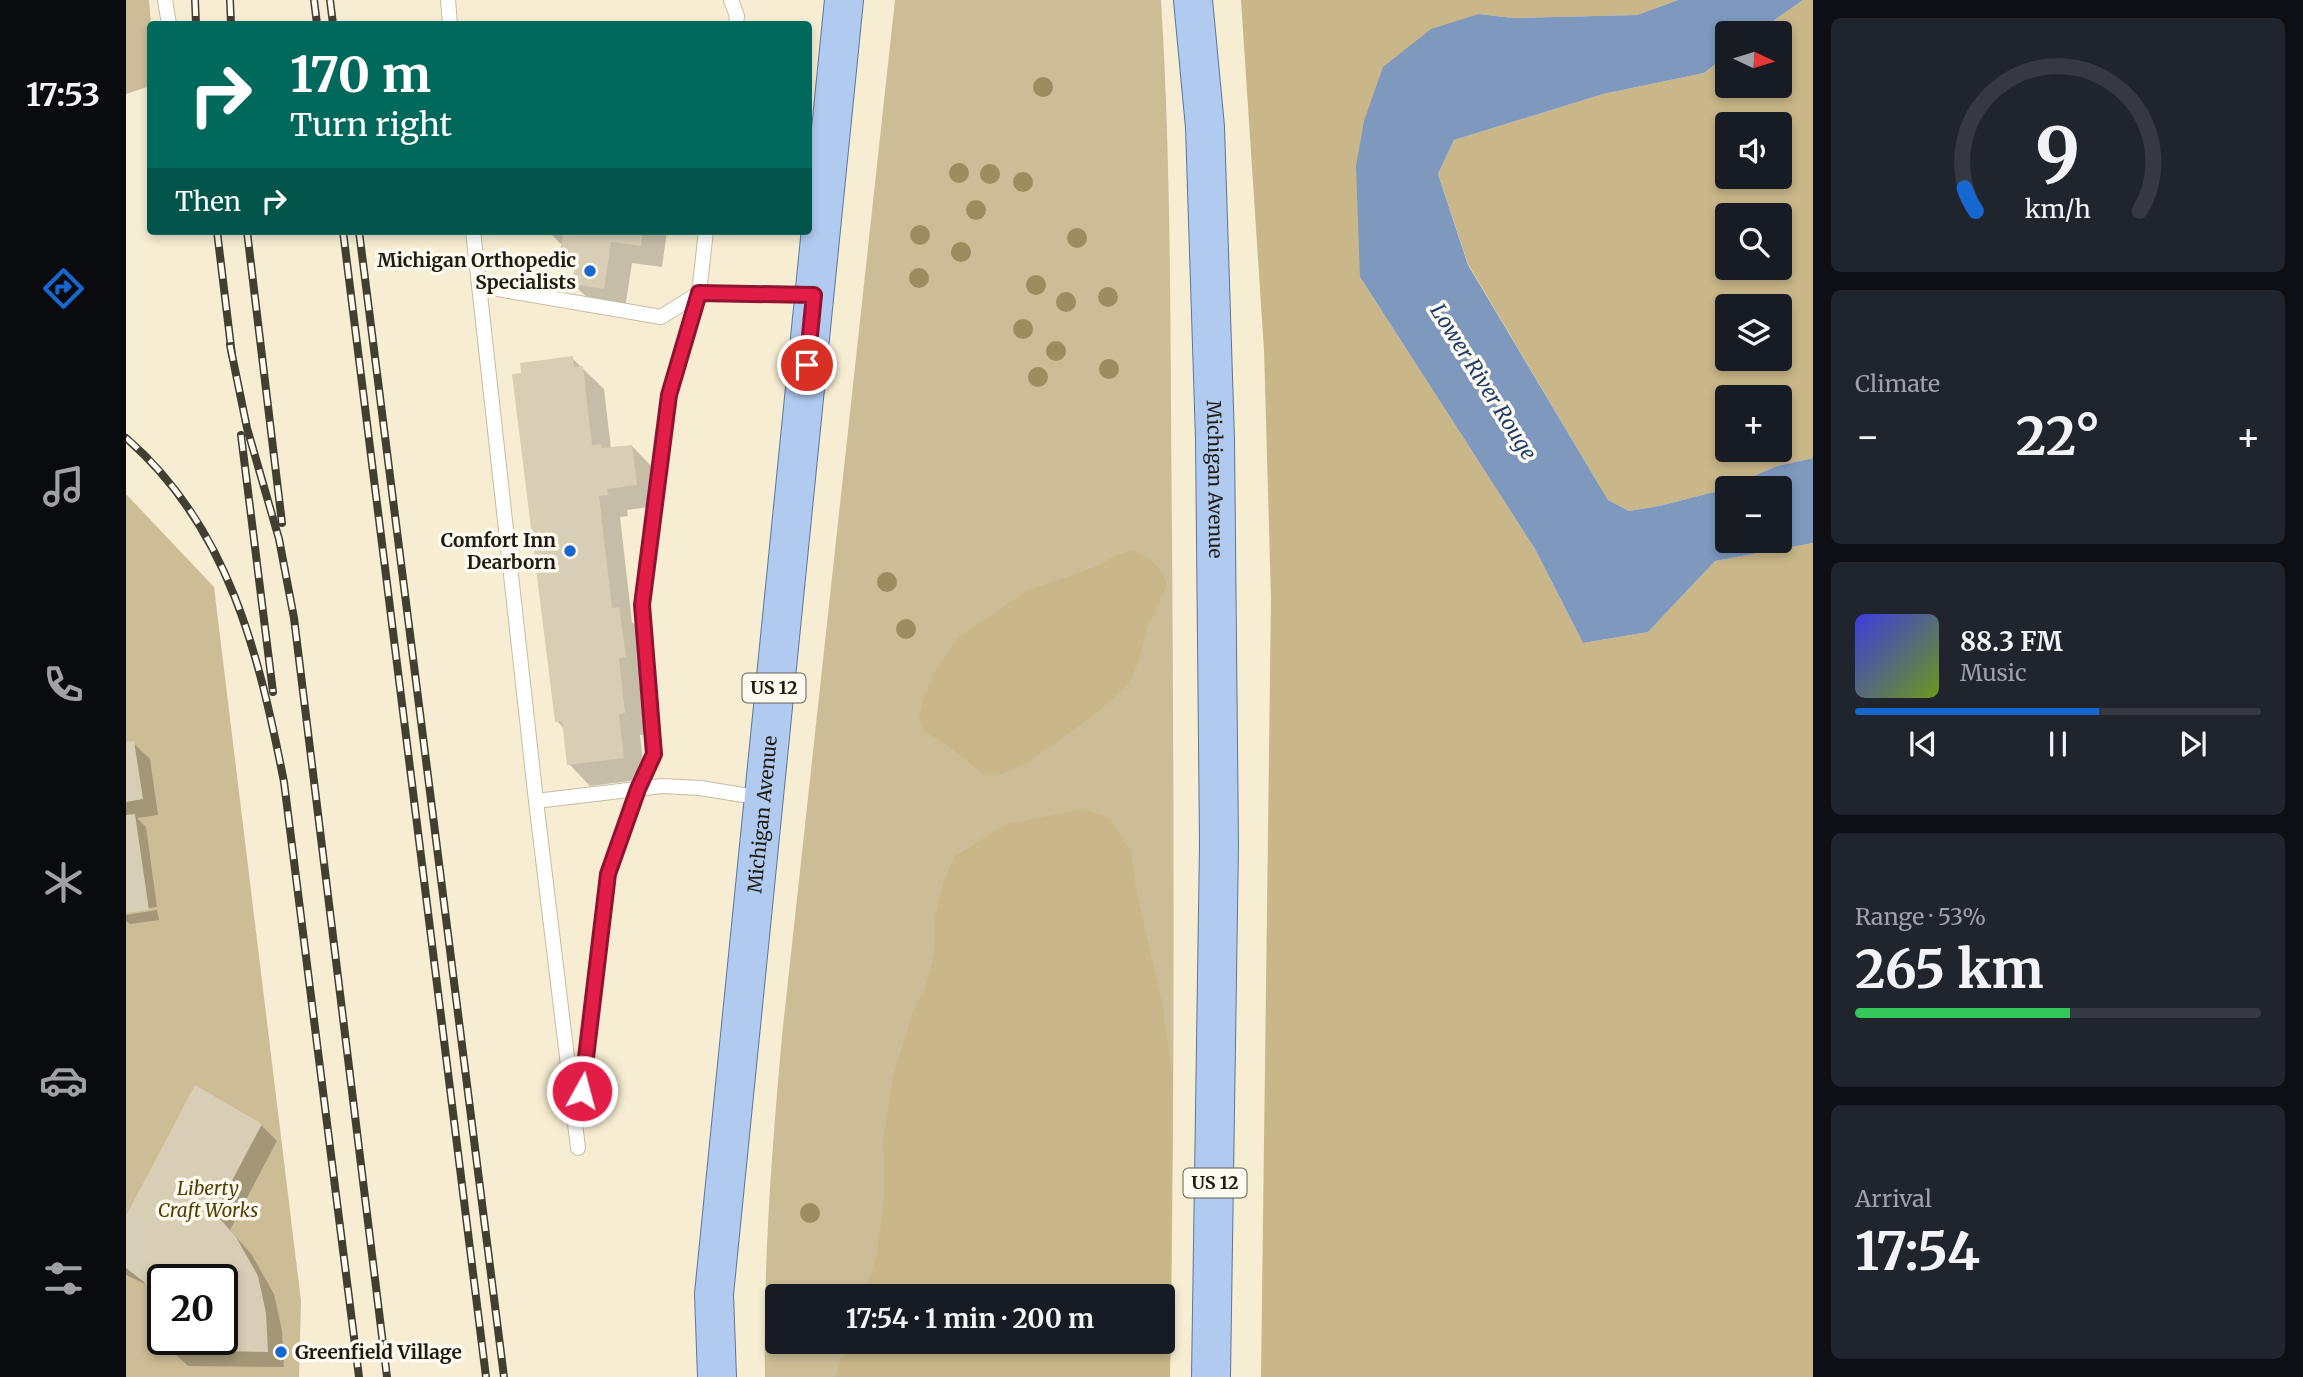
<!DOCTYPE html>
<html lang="en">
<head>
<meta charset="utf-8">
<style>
  :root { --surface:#171b24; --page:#20242c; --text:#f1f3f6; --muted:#9ea1a6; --line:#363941; --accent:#1767d1 }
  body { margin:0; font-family:Merriweather,serif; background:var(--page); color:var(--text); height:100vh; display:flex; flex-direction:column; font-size:26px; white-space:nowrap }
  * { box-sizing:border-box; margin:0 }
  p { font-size:23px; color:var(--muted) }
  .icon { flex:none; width:38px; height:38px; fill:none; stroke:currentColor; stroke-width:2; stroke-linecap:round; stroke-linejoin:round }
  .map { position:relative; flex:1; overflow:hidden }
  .panel { display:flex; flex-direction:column; gap:18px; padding:18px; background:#0d0f14; width:490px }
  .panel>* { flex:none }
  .guide { position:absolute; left:21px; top:21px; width:665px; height:214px; border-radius:7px; box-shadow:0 4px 10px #0003; background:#00695c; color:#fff; overflow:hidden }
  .needle { width:46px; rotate:94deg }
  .tools { position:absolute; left:1589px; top:21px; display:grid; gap:14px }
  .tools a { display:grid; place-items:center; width:77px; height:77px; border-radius:7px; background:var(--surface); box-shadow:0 4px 10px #0003; font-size:35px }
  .speed { position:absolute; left:21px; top:1264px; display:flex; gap:14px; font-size:35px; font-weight:700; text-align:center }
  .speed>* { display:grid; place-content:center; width:91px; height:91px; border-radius:50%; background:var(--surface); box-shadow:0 4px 10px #0003; line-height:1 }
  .speed .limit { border:4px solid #111; border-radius:10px; background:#fff; color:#111 }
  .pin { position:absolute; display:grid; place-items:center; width:60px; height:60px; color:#fff; margin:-30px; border:4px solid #fff; border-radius:50%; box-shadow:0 2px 7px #0007 }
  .me { position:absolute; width:77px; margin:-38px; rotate:7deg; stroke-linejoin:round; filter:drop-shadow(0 0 5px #0008) }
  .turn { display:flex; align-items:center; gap:24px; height:147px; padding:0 28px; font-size:32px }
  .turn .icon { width:91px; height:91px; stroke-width:2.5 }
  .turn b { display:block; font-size:49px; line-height:60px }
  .then { display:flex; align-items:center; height:66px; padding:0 28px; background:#0003; gap:14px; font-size:26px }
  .big { font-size:52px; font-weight:700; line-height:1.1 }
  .panel .card { flex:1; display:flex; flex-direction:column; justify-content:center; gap:10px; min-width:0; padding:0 24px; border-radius:10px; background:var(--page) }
  .panel .dial { align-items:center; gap:0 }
  .dial svg { height:182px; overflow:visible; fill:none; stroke:var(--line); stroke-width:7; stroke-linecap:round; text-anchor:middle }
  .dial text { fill:var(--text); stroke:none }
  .song { display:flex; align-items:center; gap:21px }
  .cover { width:84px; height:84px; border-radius:10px; background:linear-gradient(135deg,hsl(240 70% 55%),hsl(80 70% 35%)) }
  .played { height:7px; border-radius:4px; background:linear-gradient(90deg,var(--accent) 60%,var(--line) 60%) }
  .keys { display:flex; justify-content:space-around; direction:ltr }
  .heat { display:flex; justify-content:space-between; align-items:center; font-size:38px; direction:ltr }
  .charge { height:10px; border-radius:5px; background:linear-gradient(90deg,#34c759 53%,var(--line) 0) }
  .trip { position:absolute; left:639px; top:1284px; width:410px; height:70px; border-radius:7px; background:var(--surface); box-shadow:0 4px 10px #0003; font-weight:700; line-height:70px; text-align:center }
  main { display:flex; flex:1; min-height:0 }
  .tabs { display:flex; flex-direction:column; width:126px; justify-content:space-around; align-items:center; background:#090b0e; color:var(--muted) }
  .tabs .icon { width:49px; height:49px }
  .tabs .active { color:var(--accent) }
  .tabs b { font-size:32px; color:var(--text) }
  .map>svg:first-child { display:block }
  .green { fill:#cdbd97; fill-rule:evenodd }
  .forest { fill:#c9b689; fill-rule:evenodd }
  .water { fill:#7e98be; fill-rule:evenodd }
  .shadow { fill:#0003 }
  .building { fill:#d8ceb5 }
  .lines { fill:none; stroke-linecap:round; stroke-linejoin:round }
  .lane-casing { stroke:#c7bda4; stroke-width:16 }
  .primary-casing { stroke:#5c769b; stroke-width:40 }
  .lane { stroke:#fff; stroke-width:14 }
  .primary { stroke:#b1caef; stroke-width:38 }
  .rail-casing { stroke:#423e32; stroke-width:8 }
  .rail { stroke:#fffaf0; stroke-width:5; stroke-dasharray:16; stroke-linecap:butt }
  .tree { fill:#9c8d60 }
  .route-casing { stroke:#92132f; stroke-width:18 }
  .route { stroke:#e11d48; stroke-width:12 }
  .poi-dot { fill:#1767d1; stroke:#fffaf0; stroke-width:2.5 }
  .labels { text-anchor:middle; stroke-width:7; stroke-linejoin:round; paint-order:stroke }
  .shield { fill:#fffaf0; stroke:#625e55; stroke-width:2 }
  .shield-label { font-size:18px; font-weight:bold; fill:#1e1b12 }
  .poi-label { font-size:19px; font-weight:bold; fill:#1e1b12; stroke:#fffaf0; text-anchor:end }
  .street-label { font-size:19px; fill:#1e1b12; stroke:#fffaf0 }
  .park-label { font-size:19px; font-style:italic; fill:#513e02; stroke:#fffaf0 }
  .water-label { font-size:21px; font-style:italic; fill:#1b3d6e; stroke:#fffaf0 }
</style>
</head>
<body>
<main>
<nav class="tabs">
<b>17:53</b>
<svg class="icon active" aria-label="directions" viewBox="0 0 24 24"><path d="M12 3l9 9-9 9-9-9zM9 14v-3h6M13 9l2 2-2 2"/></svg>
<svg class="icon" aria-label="music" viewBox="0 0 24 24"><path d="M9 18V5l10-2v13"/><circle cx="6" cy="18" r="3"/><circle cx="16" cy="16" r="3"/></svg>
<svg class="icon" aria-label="phone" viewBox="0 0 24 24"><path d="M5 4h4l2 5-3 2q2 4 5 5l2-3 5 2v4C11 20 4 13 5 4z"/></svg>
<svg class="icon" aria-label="climate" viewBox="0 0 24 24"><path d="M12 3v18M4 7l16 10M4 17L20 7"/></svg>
<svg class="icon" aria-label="car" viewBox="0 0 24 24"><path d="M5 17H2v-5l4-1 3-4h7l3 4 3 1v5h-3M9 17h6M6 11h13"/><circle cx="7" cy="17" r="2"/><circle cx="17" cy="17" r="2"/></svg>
<svg class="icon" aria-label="filters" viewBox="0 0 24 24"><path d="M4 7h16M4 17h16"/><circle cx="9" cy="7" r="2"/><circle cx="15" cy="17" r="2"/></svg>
</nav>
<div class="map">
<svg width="1687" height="1377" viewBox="0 0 1687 1377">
  <rect width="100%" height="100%" fill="#f7edd3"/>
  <!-- green -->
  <g class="green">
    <polygon points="0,0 23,0 25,24 24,86 0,94"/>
    <path d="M769 0H1035C1046 177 1044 355 1046 533 1048 814 1049 1096 1044 1377H639C637 1263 646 1149 656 1036ZM651 1297H1036V1342H651Z"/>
    <path d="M0 494 88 587 175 1301 173 1377H0ZM37 1279H96V1339H37Z"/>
  </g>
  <!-- forest -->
  <g class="forest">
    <polygon points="1115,0 1552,0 1511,15 1387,18 1353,14 1234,277 1409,549 1457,643 1522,632 1589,561 1687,543 1687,1377 1135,1377 1145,598 1138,350"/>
    <path d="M1677 0H1687V458L1651 466 1592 491 1533 506 1503 511 1482 500 1342 264 1312 174 1328 140 1477 94 1578 73 1601 55V86H1654V33H1630ZM1601 124H1654V177H1601ZM1601 215H1654V268H1601ZM1601 306H1654V359H1601ZM1601 397H1654V450H1601Z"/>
    <path d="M1008 550C1024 559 1036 567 1041 585L1022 625 1012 663 1003 684 967 716 901 763 873 775H859L818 743 799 732 793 717 797 700 811 669 831 638 902 590 953 573 976 564 988 556Z"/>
    <polygon points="958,809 984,818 1005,852 1011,894 1036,1003 1047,1078 1044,1377 709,1377 721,1342 1036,1342 1036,1297 737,1297 750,1258 759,1195 757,1144 767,1076 787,1012 798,993 808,954 809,916 817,884 828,857 880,824"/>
  </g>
  <!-- water -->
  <path class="water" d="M1552 0H1677L1630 33H1601V55L1578 73 1477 94 1328 140 1312 174 1342 265 1482 500 1503 511 1533 506 1592 491 1651 466 1687 458V543L1589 561 1522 632 1457 643 1409 549 1234 277 1230 166 1238 121 1257 67 1305 29 1353 14 1387 18 1511 15ZM1601 488H1654V541H1601Z"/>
  <!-- shadow -->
  <g class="shadow">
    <polygon points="422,231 541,231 536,267 506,263 499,309 469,305 447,284 450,270 435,256 437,246"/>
    <polygon points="446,358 478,389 485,449 506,446 527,468 532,506 501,510 502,516 494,517 506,622 514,630 520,678 513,679 520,734 514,735 519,779 464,786 443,764 438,729 431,721"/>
    <polygon points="7,743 24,759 32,815 11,818 20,827 31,907 0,911 0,744"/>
    <polygon points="31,910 33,920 4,924 0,921 0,915"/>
    <polygon points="135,1125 151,1141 104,1230 126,1255 148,1294 156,1331 158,1367 62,1366 45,1350 44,1339 96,1339 96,1279 37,1279 23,1286 0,1275 0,1220"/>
  </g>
  <!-- building -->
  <g class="building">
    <polygon points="422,231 517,231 515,246 485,242 478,289 446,284 450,259 433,256 437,235"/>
    <polygon points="447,356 448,367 457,366 466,445 475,444 476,448 506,445 511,485 481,489 482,495 473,496 486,608 493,607 500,657 493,658 499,713 493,714 498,758 441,765 436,721 429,722 386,374 395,373 394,363"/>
    <polygon points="8,741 17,799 0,802 0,742"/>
    <polygon points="9,814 23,910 0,913 0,815"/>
    <polygon points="69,1085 136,1124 89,1213 110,1237 132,1276 140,1313 142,1352 44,1350 43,1339 96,1339 96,1279 37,1279 37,1311 18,1282 0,1268 0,1216"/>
  </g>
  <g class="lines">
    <!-- lane casing -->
    <g class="lane-casing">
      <g id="lane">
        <polyline points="39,0 43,24"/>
        <polyline points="322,0 324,24"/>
        <polyline points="605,0 611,16 610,24"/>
        <polyline points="347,231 410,801 452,1148"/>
        <polyline points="354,286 535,317 573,293 687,295"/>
        <polyline points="410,801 536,786 574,788 636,798"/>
        <polyline points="451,1111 456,1091 482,874 512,789 528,754 516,605 543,395 573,293 580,231"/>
      </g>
    </g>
    <!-- primary casing -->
    <g class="primary-casing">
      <g id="primary">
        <path id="s1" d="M1067 0 1079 127 1089 439 1093 844 1085 1377"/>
        <path id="s2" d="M591 1377 588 1294 718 0"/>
      </g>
    </g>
    <!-- lane -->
    <use href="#lane" class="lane"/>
    <!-- primary -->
    <use href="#primary" class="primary"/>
    <!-- rail casing -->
    <g class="rail-casing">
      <g id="rail">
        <polyline points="69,0 70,24"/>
        <polyline points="104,0 105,24"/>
        <polyline points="188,0 191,24"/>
        <polyline points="204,0 207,24"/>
        <polyline points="91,231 106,355"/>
        <polyline points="121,231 156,523"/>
        <polyline points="217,231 360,1377"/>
        <polyline points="233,231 378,1377"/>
        <polyline points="104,345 121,428 153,539 168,618 261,1377"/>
        <polyline points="115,435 147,692"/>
        <path d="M0 438C103 527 133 655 158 782L233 1377"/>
      </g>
    </g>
    <!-- rail -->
    <use href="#rail" class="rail"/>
  </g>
  <!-- trees -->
  <g class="tree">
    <circle cx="917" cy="87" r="10"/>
    <circle cx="833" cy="173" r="10"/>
    <circle cx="864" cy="174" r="10"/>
    <circle cx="897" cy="182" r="10"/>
    <circle cx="850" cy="210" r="10"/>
    <circle cx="794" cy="235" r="10"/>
    <circle cx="951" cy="238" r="10"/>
    <circle cx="835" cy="252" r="10"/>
    <circle cx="793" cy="278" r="10"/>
    <circle cx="910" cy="285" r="10"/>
    <circle cx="982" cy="297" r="10"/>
    <circle cx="940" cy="302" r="10"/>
    <circle cx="897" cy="329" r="10"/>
    <circle cx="930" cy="351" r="10"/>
    <circle cx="983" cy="369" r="10"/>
    <circle cx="912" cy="377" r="10"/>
    <circle cx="761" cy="582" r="10"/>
    <circle cx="780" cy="629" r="10"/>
    <circle cx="684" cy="1213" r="10"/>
  </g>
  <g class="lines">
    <!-- route casing -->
    <g class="route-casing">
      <polyline id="route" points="456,1091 482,874 512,789 528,754 516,605 543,395 573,293 688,295 681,365"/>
    </g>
    <!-- route -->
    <use href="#route" class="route"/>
  </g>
  <!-- markers -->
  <g class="poi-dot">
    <circle cx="464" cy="271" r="7"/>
    <circle cx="444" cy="551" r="7"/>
    <circle cx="155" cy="1352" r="7"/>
  </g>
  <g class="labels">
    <!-- shield labels -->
    <g class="shield">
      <rect x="616.5" y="673.5" width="63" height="29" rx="5"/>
      <rect x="1057.5" y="1168.5" width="63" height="29" rx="5"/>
    </g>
    <g class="shield-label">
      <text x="648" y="694">US 12</text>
      <text x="1089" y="1189">US 12</text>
    </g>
    <!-- poi labels -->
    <g class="poi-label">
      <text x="450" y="267">Michigan Orthopedic<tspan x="450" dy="22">Specialists</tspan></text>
      <text x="430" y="547">Comfort Inn<tspan x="430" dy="22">Dearborn</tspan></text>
      <text x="169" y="1359" text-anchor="start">Greenfield Village</text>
    </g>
    <!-- street labels -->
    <g class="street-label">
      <text dy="7" stroke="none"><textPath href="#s1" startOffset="480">Michigan Avenue</textPath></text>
      <text dy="7" stroke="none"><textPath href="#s2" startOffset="565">Michigan Avenue</textPath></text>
    </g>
    <!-- park labels -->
    <g class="park-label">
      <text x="82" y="1195">Liberty<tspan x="82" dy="22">Craft Works</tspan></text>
    </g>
    <!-- water labels -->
    <g class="water-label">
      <text transform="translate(1357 382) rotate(58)" y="7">Lower River Rouge</text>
    </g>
  </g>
</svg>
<div class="tools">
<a><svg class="needle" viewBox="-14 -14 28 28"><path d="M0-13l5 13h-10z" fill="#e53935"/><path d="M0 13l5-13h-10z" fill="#9ea1a6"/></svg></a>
<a><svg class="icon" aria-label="sound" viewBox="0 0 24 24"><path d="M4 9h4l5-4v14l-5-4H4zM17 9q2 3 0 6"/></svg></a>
<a><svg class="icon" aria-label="search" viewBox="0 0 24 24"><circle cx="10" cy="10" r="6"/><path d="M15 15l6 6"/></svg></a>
<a><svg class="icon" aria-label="layers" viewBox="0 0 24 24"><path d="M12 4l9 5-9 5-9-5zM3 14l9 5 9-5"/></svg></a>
<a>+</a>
<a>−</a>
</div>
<div class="speed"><div class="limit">20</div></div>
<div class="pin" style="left:681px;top:365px;background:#d93025"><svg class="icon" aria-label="arrive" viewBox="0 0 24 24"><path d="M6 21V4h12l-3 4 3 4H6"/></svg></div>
<svg class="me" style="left:456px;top:1091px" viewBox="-20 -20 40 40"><circle r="17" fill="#e11d48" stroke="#fff" stroke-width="3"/><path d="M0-11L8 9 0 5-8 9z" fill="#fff"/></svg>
<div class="trip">17:54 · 1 min · 200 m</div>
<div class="guide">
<div class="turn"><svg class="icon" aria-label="right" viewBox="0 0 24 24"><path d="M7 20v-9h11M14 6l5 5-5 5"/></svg><div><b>170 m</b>Turn right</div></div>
<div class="then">Then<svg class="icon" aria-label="right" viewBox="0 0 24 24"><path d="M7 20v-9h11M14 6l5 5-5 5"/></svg></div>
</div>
</div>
<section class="panel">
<div class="card dial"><svg viewBox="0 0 100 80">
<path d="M14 69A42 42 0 1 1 86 69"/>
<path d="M14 69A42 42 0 0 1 9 59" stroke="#1767d1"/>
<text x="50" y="56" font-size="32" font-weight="700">9</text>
<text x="50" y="72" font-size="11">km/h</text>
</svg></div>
<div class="card"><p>Climate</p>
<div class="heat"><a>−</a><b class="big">22°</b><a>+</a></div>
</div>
<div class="card">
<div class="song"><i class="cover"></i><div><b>88.3 FM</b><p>Music</p></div></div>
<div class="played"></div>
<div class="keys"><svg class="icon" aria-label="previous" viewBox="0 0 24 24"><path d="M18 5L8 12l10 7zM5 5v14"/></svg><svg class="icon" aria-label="pause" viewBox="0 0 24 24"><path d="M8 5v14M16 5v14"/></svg><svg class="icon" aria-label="next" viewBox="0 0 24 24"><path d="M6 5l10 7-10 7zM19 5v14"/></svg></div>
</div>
<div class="card"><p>Range · 53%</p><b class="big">265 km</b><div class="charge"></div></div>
<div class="card"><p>Arrival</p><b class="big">17:54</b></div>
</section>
</main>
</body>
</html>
